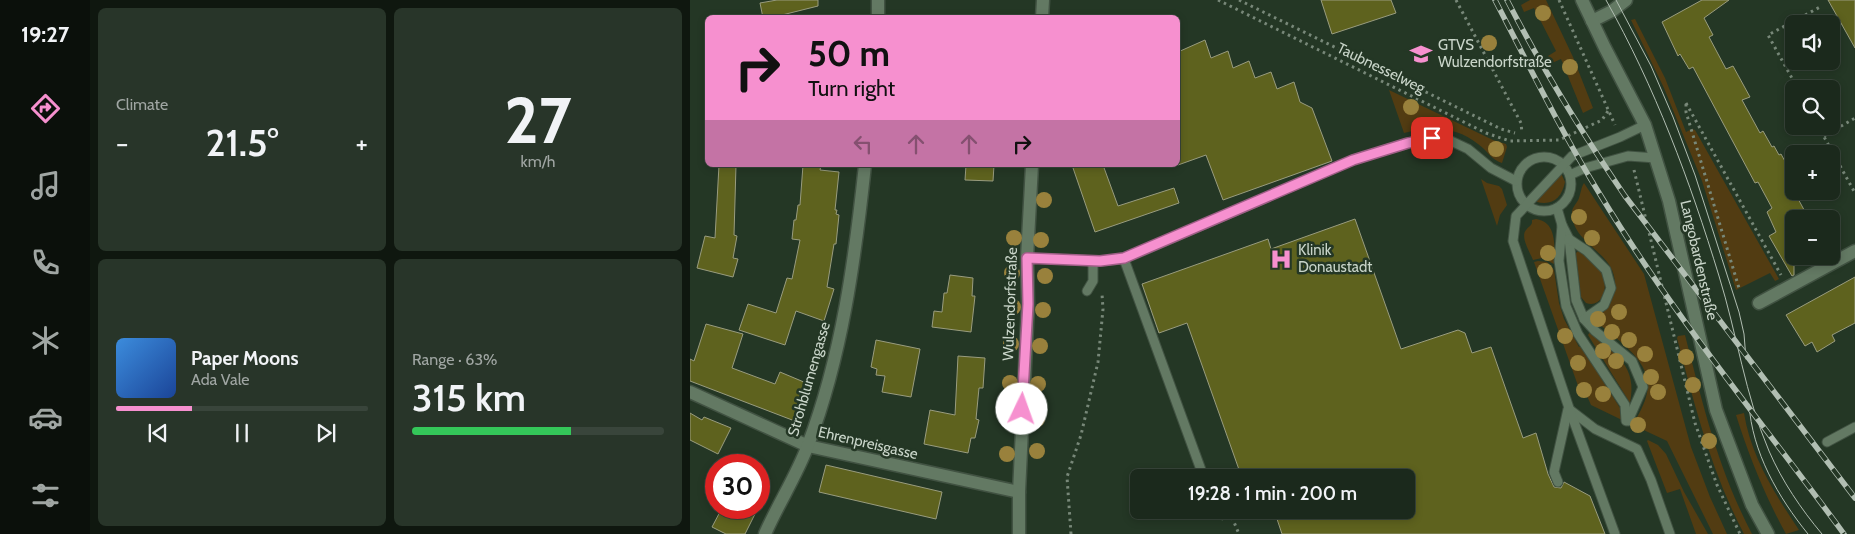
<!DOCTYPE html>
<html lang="en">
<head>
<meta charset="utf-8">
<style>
  :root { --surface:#1b291c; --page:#283529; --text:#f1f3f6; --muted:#a0a6a3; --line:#39453b; --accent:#f690cf }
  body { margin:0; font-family:Cabin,sans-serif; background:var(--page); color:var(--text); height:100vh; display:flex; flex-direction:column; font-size:19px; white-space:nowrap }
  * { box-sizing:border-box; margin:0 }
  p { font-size:16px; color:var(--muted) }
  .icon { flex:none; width:28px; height:28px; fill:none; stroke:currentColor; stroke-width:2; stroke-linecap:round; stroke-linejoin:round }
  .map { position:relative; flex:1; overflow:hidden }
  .drawer { display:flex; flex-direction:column; gap:8px; padding:8px; background:#0f170f; width:600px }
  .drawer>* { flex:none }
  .guide { position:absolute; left:15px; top:15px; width:475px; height:152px; border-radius:8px; box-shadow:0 2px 8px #0003,0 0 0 1px var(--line); background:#f690cf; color:#111; overflow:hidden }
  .tools { position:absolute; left:1095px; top:15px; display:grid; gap:10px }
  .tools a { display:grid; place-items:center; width:55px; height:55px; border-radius:8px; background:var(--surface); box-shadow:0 2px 8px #0003,0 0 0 1px var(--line); font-size:25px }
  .speed { position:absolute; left:15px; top:454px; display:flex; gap:10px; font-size:25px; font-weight:700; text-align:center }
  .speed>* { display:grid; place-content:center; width:65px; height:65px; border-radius:50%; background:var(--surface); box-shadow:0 2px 8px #0003,0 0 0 1px var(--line); line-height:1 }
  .speed .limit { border:8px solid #d22; background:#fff; color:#111 }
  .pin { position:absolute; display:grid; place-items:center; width:42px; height:42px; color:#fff; margin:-21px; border-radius:10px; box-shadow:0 2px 8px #0006 }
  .me { position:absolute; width:55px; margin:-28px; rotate:3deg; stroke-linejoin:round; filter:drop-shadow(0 0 4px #0008) }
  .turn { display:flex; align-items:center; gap:18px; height:105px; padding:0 20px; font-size:22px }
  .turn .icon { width:65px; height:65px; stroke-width:2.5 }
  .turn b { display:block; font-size:35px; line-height:42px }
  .lanes { display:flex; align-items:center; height:48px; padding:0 20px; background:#0003; justify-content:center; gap:25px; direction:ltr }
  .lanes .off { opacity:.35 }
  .big { font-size:38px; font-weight:600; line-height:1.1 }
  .drawer .tile { flex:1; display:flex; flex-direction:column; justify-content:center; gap:8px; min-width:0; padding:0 18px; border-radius:8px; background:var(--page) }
  .drawer .dial { align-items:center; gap:0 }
  .dial b { font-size:65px; line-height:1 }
  .song { display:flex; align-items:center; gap:15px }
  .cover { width:60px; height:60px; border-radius:8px; background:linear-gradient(135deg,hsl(210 70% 55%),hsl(220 70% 35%)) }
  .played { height:5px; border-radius:2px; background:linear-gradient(90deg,var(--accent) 30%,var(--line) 30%) }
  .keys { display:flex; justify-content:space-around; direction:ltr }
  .heat { display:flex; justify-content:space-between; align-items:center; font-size:28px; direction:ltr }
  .charge { height:8px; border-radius:4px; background:linear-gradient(90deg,#34c759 63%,var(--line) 0) }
  .drawer .tiles { flex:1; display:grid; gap:8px; grid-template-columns:repeat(2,1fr) }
  .trip { position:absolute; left:440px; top:469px; width:285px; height:50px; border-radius:8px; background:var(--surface); box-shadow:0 2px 8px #0003,0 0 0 1px var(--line); font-weight:600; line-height:50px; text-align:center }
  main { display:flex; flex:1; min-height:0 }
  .tabs { display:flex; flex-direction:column; width:90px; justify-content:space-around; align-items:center; background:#0b100b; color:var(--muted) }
  .tabs .icon { width:35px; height:35px }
  .tabs .current { color:var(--accent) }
  .tabs b { font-size:22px; color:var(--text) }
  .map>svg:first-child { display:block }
  .green { fill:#523c12 }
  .building { fill:#5e621e; stroke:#999c7f }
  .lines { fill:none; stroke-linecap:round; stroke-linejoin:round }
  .lane-casing { stroke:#415242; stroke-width:11 }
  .street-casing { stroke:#415242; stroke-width:15 }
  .secondary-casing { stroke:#415242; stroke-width:15 }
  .path { stroke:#788879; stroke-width:3; stroke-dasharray:2.5 4; stroke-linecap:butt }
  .lane { stroke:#637963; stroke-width:9 }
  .street { stroke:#637963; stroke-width:12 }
  .secondary { stroke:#637963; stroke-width:12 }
  .tram { stroke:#b1beb2; stroke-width:1 }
  .rail-casing { stroke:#b1beb2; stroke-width:5.5 }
  .rail { stroke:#243725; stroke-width:4; stroke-dasharray:11; stroke-linecap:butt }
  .tree { fill:#99813c }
  .route-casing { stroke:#a05e87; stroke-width:12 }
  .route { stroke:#f690cf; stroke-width:9 }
  .labels { text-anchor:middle; stroke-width:5; stroke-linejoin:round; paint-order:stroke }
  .poi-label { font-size:15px; fill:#c9d5c9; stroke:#243725; text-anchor:start }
  .street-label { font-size:15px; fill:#c9d5c9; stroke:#243725 }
</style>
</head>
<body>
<main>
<nav class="tabs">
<b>19:27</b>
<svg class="icon current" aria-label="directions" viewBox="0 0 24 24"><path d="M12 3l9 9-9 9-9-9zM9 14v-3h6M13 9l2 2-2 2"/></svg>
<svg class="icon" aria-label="music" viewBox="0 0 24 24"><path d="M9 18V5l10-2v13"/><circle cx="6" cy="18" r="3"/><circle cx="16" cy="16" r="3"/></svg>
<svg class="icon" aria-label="phone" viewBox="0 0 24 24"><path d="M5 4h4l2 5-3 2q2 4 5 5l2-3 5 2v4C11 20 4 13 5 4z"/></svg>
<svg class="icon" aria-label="climate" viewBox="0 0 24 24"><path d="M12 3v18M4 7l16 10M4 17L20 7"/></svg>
<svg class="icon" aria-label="car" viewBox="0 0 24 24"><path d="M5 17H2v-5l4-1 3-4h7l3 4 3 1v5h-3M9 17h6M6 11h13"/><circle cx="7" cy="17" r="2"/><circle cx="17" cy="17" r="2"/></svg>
<svg class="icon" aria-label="filters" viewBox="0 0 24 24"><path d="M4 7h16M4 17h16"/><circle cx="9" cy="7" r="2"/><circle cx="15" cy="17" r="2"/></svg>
</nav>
<section class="drawer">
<div class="tiles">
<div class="tile"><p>Climate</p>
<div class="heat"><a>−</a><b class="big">21.5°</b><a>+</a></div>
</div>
<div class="tile dial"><b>27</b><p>km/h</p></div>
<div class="tile">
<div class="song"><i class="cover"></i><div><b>Paper Moons</b><p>Ada Vale</p></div></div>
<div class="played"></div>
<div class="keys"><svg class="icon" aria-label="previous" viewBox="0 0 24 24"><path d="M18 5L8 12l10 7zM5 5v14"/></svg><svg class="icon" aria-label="pause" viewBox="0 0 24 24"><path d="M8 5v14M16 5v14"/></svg><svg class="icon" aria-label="next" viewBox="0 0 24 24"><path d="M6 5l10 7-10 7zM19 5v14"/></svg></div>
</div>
<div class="tile"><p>Range · 63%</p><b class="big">315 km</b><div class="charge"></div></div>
</div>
</section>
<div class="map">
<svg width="1165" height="534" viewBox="0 0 1165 534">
  <rect width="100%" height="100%" fill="#243725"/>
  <!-- green -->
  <g class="green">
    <polygon points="840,0 856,0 883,57 903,108 893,113 871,59 862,63 858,56 866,51 844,8 834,12 831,5"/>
    <polygon points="945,19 975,78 996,132 1002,129 1005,130 1089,279 1085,281 1080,273 1046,290 1012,181 974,88 941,20"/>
    <path d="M699 90 803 140 816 144 817 147 812 163C801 160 797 150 788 144 766 126 740 126 714 133Z"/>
    <path d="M871 173 875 182C872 197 863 206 847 202L846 201Z"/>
    <polygon points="791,179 797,183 809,186 812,189 817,205 810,215 807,226"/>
    <path d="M894 183 954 274 1001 447 1020 497 1037 534H1023L977 441 943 425C948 415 955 404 957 393 963 361 928 341 908 323L906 325 904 324V317C917 308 925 301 925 284 925 252 884 245 882 215 881 207 887 204 889 198 891 192 891 188 894 183Z"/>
    <path d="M846 219C867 222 864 245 865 262L864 264 852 258 843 260C840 252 830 237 836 230 838 227 841 226 842 223V220Z"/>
    <path d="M889 250C897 256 908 265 912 273 919 285 913 309 896 303L891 297 886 257V253Z"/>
    <polygon points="848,261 857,262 864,270 869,303 874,319 889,347 891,346 930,408 932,420 901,405 897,396 892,397 844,262"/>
    <path d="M900 332C925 354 948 366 940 403L898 335Z"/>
    <path d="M995 335C1013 405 1028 469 1062 534H1054C1021 471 1005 407 987 338L988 336Z"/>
    <path d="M1054 413C1061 457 1085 494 1109 530L1096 534C1075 496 1059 456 1046 415Z"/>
    <polygon points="958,440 968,445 976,454 994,492 1018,534 1006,534 990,489 977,493 957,441"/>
  </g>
  <!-- building -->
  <g class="building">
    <polygon points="87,0 128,0 128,6 80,18 73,18 70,3"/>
    <polygon points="631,0 701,0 706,13 642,34"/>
    <polygon points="1012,0 1039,0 1014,18 1023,35 1019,37 1036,69 1043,66 1060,97 1052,100 1070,133 1073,131 1082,147 1084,146 1089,155 1091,154 1103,176 1100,178 1104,185 1104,191 1107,191 1109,194 1106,195 1119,219 1104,219 1104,275 1102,276 1079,236 1086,232 1077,212 1082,208 1068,182 1065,183 1003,67 999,69 990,54 988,56 972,22"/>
    <polygon points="1138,0 1165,0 1165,48"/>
    <polygon points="515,40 521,58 538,51 543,68 559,61 565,78 581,72 587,89 604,82 610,102 622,108 642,161 533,200 516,155 488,165 488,52"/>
    <polygon points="29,165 46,165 44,235 47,236 43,258 48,259 43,277 7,268 15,236 25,238"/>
    <polygon points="113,165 131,165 130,170 149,172 145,210 147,210 146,214 149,215 146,244 144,244 137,287 144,289 134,321 106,311 95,345 49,330 58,304 86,313 97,278 102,279 110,240 102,239 104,220 106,220 108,205 110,205"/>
    <polygon points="276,165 304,165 303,181 275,180"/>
    <polygon points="382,165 413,165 428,206 484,188 489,203 405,232"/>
    <polygon points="665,219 711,349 768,330 775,333 782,353 801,347 833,438 846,433 858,474 864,487 871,488 874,482 900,496 915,534 592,534 584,510 716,510 716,478 552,478 497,323 469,333 452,284 578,239 581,249"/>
    <polygon points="260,275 283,278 282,296 285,296 281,332 242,327 244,311 252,312 254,293 257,293"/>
    <polygon points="1165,277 1165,323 1142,335 1145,341 1127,352 1122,342 1115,346 1096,315"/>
    <polygon points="16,324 53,334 42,368 85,384 90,372 121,385 110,423 0,381 0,359 4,361"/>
    <polygon points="186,340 230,349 221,397 192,392 195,376 186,375 187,369 181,367"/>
    <polygon points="268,356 295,358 293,388 289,388 286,419 289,420 285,438 281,438 278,453 234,444 240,410 265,415"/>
    <polygon points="0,413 12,420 14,417 41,428 28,454 0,440"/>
    <polygon points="136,465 252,492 246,519 129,492"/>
    <polygon points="32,508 68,508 55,534 36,534 22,527"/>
  </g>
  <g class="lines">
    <!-- lane casing -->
    <g class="lane-casing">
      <g id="lane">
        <circle cx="854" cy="184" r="27"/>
        <polyline points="880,175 895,168 938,156 966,158"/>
        <polyline points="867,208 872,225 879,239 886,300 894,319 905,331 942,361 953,387 938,421"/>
        <polyline points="872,225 869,261 876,306 888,334 935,405 936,421"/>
        <polyline points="879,239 897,251 916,270 921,288 914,305 894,319"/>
        <polyline points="337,258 410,261 434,259 663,160 718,143 742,138 761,141 778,149 801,168 826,181"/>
        <polyline points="434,259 514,478"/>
        <polyline points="397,291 403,281 403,261"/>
        <polyline points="879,409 905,429 947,449 961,480 980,534"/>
        <polyline points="1137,442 1165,427"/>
        <polyline points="868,482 864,472 878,409"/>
        <polyline points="925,534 879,408 823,241 826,216 882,156 930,137 955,125"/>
      </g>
    </g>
    <!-- street casing -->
    <g class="street-casing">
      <g id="street">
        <polyline points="188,0 188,18"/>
        <polyline points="352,18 353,0"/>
        <polyline points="902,21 922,11 936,0"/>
        <polyline points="1069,303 1165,251"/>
        <polyline points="0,392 118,446 329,492"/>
        <path d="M75 534C88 504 107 475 118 445 152 356 165 259 175 165"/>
        <polyline points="329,534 329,492 338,304 337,258 342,165"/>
      </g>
    </g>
    <!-- secondary casing -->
    <g class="secondary-casing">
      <polyline id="secondary" points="892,0 915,48 955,125 979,201 1026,410 1062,505 1078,534"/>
    </g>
    <!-- path -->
    <g class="path">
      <polyline points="528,0 796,133 820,141 869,140 912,120 918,111"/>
      <polyline points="549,0 811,129 825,133"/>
      <polyline points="766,0 831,123 832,133"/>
      <polyline points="869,0 925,125"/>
      <polyline points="1108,89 1078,35 1130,7"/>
      <polyline points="996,103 1091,275"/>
      <polyline points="996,104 996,112 1049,288"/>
      <polyline points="1128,126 1165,193"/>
      <polyline points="1134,136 1165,118"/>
      <polyline points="944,170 1005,423 1027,485 1050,534"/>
      <polyline points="526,510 529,520 541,515 549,534"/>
      <polyline points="381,534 377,477 391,435 408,362 413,309 412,294"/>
    </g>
    <!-- lane -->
    <use href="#lane" class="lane"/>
    <!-- street -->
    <use href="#street" class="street"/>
    <!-- secondary -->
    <use href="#secondary" class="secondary"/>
    <!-- tram -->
    <g class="tram">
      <path d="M916 0C965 87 1000 181 1029 276 1047 334 1055 395 1079 451 1092 481 1111 509 1132 534"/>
      <polyline points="926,0 961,66 983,117 1005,175 1049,312 1054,334 1056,359"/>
      <path d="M1059 404C1062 452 1088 497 1118 534"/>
    </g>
    <!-- rail casing -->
    <g class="rail-casing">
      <g id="rail">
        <path d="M805 0C839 66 872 133 911 196 983 315 1072 422 1154 534"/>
        <path d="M817 0C852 68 892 133 935 196L1165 498"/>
      </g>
    </g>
    <!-- rail -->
    <use href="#rail" class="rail"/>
  </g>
  <!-- trees -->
  <g class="tree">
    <circle cx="853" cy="13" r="8"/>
    <circle cx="799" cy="43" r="8"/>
    <circle cx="880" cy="67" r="8"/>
    <circle cx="721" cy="107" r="8"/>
    <circle cx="806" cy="149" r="8"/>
    <circle cx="354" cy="200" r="8"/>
    <circle cx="889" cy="217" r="8"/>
    <circle cx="324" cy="238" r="8"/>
    <circle cx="902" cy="238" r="8"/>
    <circle cx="351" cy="240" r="8"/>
    <circle cx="858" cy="253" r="8"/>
    <circle cx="855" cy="271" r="8"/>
    <circle cx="322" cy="273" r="8"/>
    <circle cx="355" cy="276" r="8"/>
    <circle cx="323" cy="307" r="8"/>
    <circle cx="353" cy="310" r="8"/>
    <circle cx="929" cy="312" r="8"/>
    <circle cx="908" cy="319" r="8"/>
    <circle cx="922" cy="332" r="8"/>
    <circle cx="875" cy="336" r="8"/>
    <circle cx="939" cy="340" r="8"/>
    <circle cx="321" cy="344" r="8"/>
    <circle cx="350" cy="346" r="8"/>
    <circle cx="913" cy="351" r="8"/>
    <circle cx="955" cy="354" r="8"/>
    <circle cx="996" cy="357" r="8"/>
    <circle cx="926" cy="361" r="8"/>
    <circle cx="888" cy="363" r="8"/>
    <circle cx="961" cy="377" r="8"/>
    <circle cx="320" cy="383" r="8"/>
    <circle cx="348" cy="384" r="8"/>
    <circle cx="1003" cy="385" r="8"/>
    <circle cx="894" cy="390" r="8"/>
    <circle cx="968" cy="392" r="8"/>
    <circle cx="913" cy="394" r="8"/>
    <circle cx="347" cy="419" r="8"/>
    <circle cx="948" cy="425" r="8"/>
    <circle cx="1019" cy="441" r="8"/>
    <circle cx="347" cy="451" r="8"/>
    <circle cx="317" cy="454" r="8"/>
  </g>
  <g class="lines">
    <!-- route casing -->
    <g class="route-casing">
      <polyline id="route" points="332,409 338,304 337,258 410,261 434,258 663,160 718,143 742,138"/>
    </g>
    <!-- route -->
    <use href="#route" class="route"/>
  </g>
  <!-- icons -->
  <defs>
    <g id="school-bare" transform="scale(1.725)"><path d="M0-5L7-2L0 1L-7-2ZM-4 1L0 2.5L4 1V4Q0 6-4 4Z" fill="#f690cf" stroke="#243725" stroke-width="2.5" paint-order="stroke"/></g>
    <g id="hospital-bare" transform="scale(1.725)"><path d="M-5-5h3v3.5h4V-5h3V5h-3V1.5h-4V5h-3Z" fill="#f690cf" stroke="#243725" stroke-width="2.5" paint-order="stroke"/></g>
  </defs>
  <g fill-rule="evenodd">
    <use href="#school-bare" x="731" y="54"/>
    <use href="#hospital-bare" x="591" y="259"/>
  </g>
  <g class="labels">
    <!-- poi labels -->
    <g class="poi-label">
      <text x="748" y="50">GTVS<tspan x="748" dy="17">Wulzendorfstraße</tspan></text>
      <text x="608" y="255">Klinik<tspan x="608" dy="17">Donaustadt</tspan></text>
    </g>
    <!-- street labels -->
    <g class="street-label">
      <text transform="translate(691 68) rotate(26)" y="5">Taubnesselweg</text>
      <text transform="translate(1009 260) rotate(77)" y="5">Langobardenstraße</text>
      <text transform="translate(320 304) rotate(-88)" y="5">Wulzendorfstraße</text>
      <text transform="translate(119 379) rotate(-74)" y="5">Strohblumengasse</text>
      <text transform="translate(178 443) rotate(13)" y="5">Ehrenpreisgasse</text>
    </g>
  </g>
</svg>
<div class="tools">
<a><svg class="icon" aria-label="sound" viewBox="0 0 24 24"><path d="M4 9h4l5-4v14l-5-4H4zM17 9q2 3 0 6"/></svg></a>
<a><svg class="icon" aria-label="search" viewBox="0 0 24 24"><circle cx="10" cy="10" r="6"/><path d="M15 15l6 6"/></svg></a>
<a>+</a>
<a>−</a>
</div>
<div class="speed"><div class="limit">30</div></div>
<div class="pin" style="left:742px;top:138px;background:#d93025"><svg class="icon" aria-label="arrive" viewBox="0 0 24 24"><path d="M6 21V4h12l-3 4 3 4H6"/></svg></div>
<svg class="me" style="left:332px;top:409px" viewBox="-20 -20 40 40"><circle r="19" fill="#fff"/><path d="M0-13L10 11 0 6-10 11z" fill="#f690cf"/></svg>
<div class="trip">19:28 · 1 min · 200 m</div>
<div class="guide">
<div class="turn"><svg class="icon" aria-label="right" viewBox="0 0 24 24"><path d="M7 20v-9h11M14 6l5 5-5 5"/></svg><div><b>50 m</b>Turn right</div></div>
<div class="lanes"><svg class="icon off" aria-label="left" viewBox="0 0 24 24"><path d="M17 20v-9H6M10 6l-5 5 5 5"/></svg><svg class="icon off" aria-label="ahead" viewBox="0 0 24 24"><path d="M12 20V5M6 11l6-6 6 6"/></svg><svg class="icon off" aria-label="ahead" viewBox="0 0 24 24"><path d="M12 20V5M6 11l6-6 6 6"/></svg><svg class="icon" aria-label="right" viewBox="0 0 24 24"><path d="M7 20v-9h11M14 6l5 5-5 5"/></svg></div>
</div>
</div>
</main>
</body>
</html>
